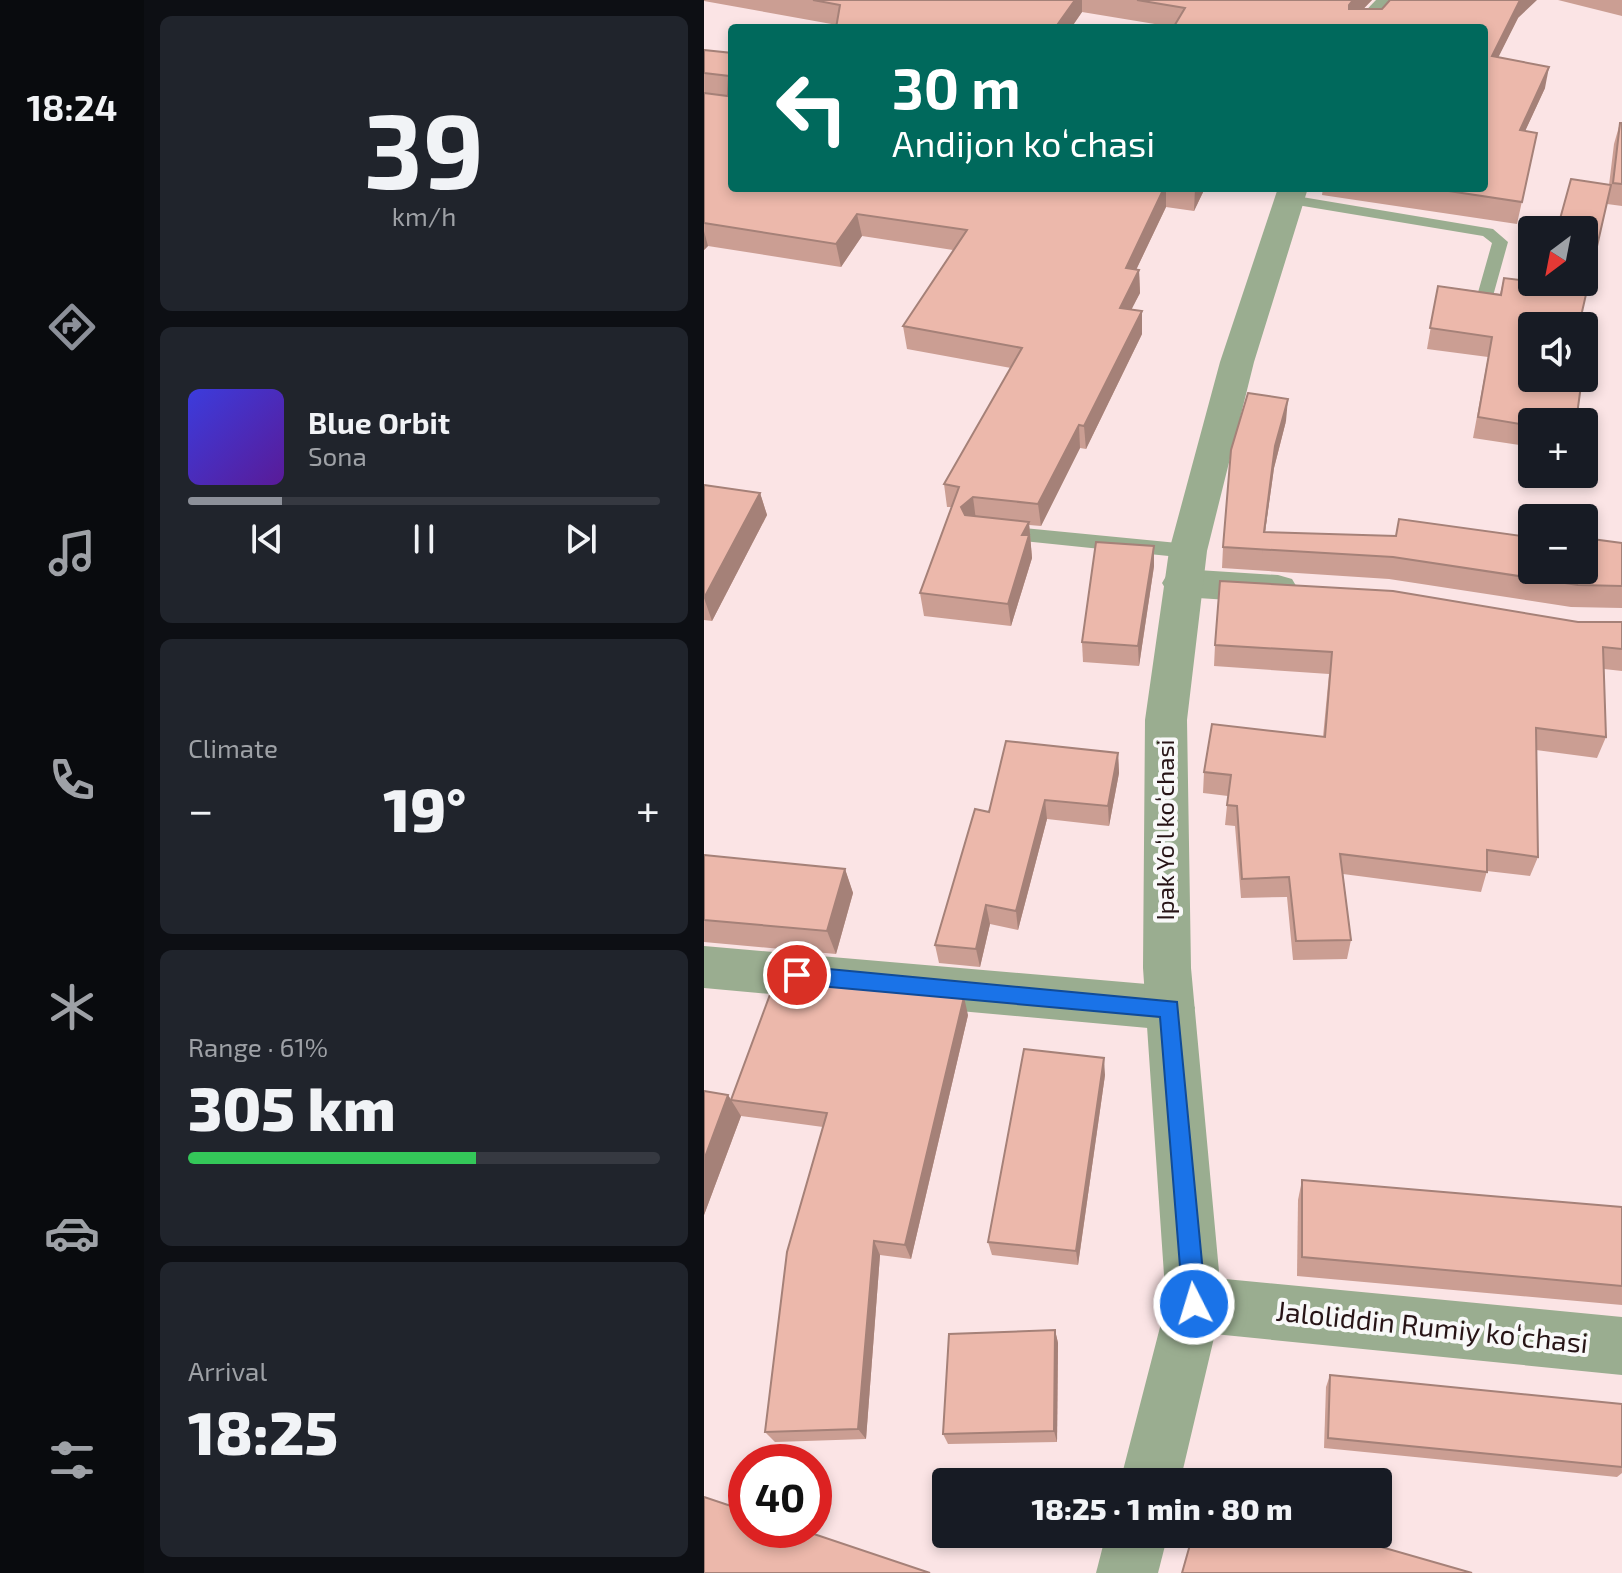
<!DOCTYPE html>
<html lang="en">
<head>
<meta charset="utf-8">
<style>
  :root { --surface:#171b24; --page:#20242c; --text:#f1f3f6; --muted:#9ea1a6; --line:#363941; --accent:#8c9099 }
  body { margin:0; font-family:"Exo 2",sans-serif; background:var(--page); color:var(--text); height:100vh; display:flex; flex-direction:column; font-size:30px; white-space:nowrap }
  * { box-sizing:border-box; margin:0 }
  p { font-size:26px; color:var(--muted) }
  .icon { flex:none; width:44px; height:44px; fill:none; stroke:currentColor; stroke-width:2; stroke-linecap:round; stroke-linejoin:round }
  .map { position:relative; flex:1; overflow:hidden }
  .side { display:flex; flex-direction:column; gap:16px; padding:16px; background:#0d0f14; width:560px }
  .side>* { flex:none }
  .guide { position:absolute; left:24px; top:24px; width:760px; height:168px; border-radius:8px; box-shadow:0 4px 12px #0003; background:#00695c; color:#fff; overflow:hidden }
  .needle { width:52px; rotate:212deg }
  .tools { position:absolute; left:814px; top:216px; display:grid; gap:16px }
  .tools a { display:grid; place-items:center; width:80px; height:80px; border-radius:8px; background:var(--surface); box-shadow:0 4px 12px #0003; font-size:40px }
  .speed { position:absolute; left:24px; top:1444px; display:flex; gap:16px; font-size:40px; font-weight:700; text-align:center }
  .speed>* { display:grid; place-content:center; width:104px; height:104px; border-radius:50%; background:var(--surface); box-shadow:0 4px 12px #0003; line-height:1 }
  .speed .limit { border:12px solid #d22; background:#fff; color:#111 }
  .pin { position:absolute; display:grid; place-items:center; width:68px; height:68px; color:#fff; margin:-34px; border:4px solid #fff; border-radius:50%; box-shadow:0 2px 8px #0007 }
  .me { position:absolute; width:88px; margin:-44px; rotate:355deg; stroke-linejoin:round; filter:drop-shadow(0 0 6px #0008) }
  .turn { display:flex; align-items:center; gap:28px; height:168px; padding:0 32px; font-size:36px }
  .turn .icon { width:104px; height:104px; stroke-width:2.5 }
  .turn b { display:block; font-size:56px; line-height:68px }
  .big { font-size:60px; font-weight:800; line-height:1.1 }
  .side .card { flex:1; display:flex; flex-direction:column; justify-content:center; gap:12px; min-width:0; padding:0 28px; border-radius:12px; background:var(--page) }
  .side .dial { align-items:center; gap:0 }
  .dial b { font-size:104px; line-height:1 }
  .song { display:flex; align-items:center; gap:24px }
  .cover { width:96px; height:96px; border-radius:12px; background:linear-gradient(135deg,hsl(240 70% 55%),hsl(270 70% 35%)) }
  .played { height:8px; border-radius:4px; background:linear-gradient(90deg,var(--accent) 20%,var(--line) 20%) }
  .keys { display:flex; justify-content:space-around; direction:ltr }
  .heat { display:flex; justify-content:space-between; align-items:center; font-size:44px; direction:ltr }
  .charge { height:12px; border-radius:6px; background:linear-gradient(90deg,#34c759 61%,var(--line) 0) }
  .trip { position:absolute; left:228px; top:1468px; width:460px; height:80px; border-radius:8px; background:var(--surface); box-shadow:0 4px 12px #0003; font-weight:800; line-height:80px; text-align:center }
  main { display:flex; flex:1; min-height:0 }
  .menu { display:flex; flex-direction:column; width:144px; justify-content:space-around; align-items:center; background:#090b0e; color:var(--muted) }
  .menu .icon { width:56px; height:56px }
  .menu .active { color:var(--accent) }
  .menu b { font-size:36px; color:var(--text) }
  .map>svg:first-child { display:block }
  .lines { fill:none; stroke-linecap:round; stroke-linejoin:round }
  .service { fill:#9aad90; fill-rule:evenodd }
  .minor { fill:#9aad90; fill-rule:evenodd }
  .tertiary { fill:#9aad90; fill-rule:evenodd }
  .wall { fill:#cb9e93 }
  .shaded-wall { fill:#a58178 }
  .building { fill:#ecb8ab; stroke:#a58178; stroke-width:2 }
  .route { fill:#1a73e8; stroke:#114b97; stroke-width:2 }
  .labels { text-anchor:middle; stroke-width:8; stroke-linejoin:round; paint-order:stroke }
  .street-label { font-size:24px; fill:#271416; stroke:#f8f8f8 }
  .near-street-label { font-size:28px; fill:#271416; stroke:#f8f8f8 }
</style>
</head>
<body>
<main>
<nav class="menu">
<b>18:24</b>
<svg class="icon active" aria-label="directions" viewBox="0 0 24 24"><path d="M12 3l9 9-9 9-9-9zM9 14v-3h6M13 9l2 2-2 2"/></svg>
<svg class="icon" aria-label="music" viewBox="0 0 24 24"><path d="M9 18V5l10-2v13"/><circle cx="6" cy="18" r="3"/><circle cx="16" cy="16" r="3"/></svg>
<svg class="icon" aria-label="phone" viewBox="0 0 24 24"><path d="M5 4h4l2 5-3 2q2 4 5 5l2-3 5 2v4C11 20 4 13 5 4z"/></svg>
<svg class="icon" aria-label="climate" viewBox="0 0 24 24"><path d="M12 3v18M4 7l16 10M4 17L20 7"/></svg>
<svg class="icon" aria-label="car" viewBox="0 0 24 24"><path d="M5 17H2v-5l4-1 3-4h7l3 4 3 1v5h-3M9 17h6M6 11h13"/><circle cx="7" cy="17" r="2"/><circle cx="17" cy="17" r="2"/></svg>
<svg class="icon" aria-label="filters" viewBox="0 0 24 24"><path d="M4 7h16M4 17h16"/><circle cx="9" cy="7" r="2"/><circle cx="15" cy="17" r="2"/></svg>
</nav>
<section class="side">
<div class="card dial"><b>39</b><p>km/h</p></div>
<div class="card">
<div class="song"><i class="cover"></i><div><b>Blue Orbit</b><p>Sona</p></div></div>
<div class="played"></div>
<div class="keys"><svg class="icon" aria-label="previous" viewBox="0 0 24 24"><path d="M18 5L8 12l10 7zM5 5v14"/></svg><svg class="icon" aria-label="pause" viewBox="0 0 24 24"><path d="M8 5v14M16 5v14"/></svg><svg class="icon" aria-label="next" viewBox="0 0 24 24"><path d="M6 5l10 7-10 7zM19 5v14"/></svg></div>
</div>
<div class="card"><p>Climate</p>
<div class="heat"><a>−</a><b class="big">19°</b><a>+</a></div>
</div>
<div class="card"><p>Range · 61%</p><b class="big">305 km</b><div class="charge"></div></div>
<div class="card"><p>Arrival</p><b class="big">18:25</b></div>
</section>
<div class="map">
<svg width="918" height="1573" viewBox="0 0 918 1573">
  <rect width="100%" height="100%" fill="#fbe4e5"/>
  <g class="lines">
    <!-- service -->
    <g class="service">
      <polygon points="586,195 789,229 804,242 789,296 781,301 773,296 788,243 779,236 581,203 578,200"/>
      <polygon points="298,526 484,544 494,551 484,558 291,538 289,533"/>
    </g>
    <!-- minor -->
    <g class="minor">
      <polygon points="478,569 574,575 588,579 594,589 588,599 574,603 478,597 464,593 458,583 464,573"/>
      <polygon points="0,946 466,986 483,992 491,1008 483,1024 466,1030 0,988"/>
      <polygon points="490,1276 918,1317 918,1375 490,1332 470,1324 462,1304 470,1284"/>
    </g>
    <!-- tertiary -->
    <g class="tertiary">
      <polygon points="672,0 700,0 673,28 645,28"/>
      <polygon points="574,188 604,188 550,362 503,551 483,720 487,968 518,1304 476,1482 416,1482 462,1304 439,968 441,720 465,551 516,362"/>
      <polygon points="402,1534 464,1534 454,1573 392,1573"/>
    </g>
  </g>
  <!-- wall -->
  <g class="wall">
    <polygon points="0,0 668,0 659,9 814,18 794,57 841,88 821,131 833,133 813,224 618,195 619,188 780,188 780,28 469,27 378,12 367,28 132,28 133,25 0,1"/>
    <polygon points="854,0 918,0 918,16"/>
    <polygon points="0,50 28,53 28,188 501,188 490,211 462,207 432,270 435,270 436,293 427,309 438,311 438,334 382,449 376,448 337,526 325,525 328,558 307,626 220,616 216,593 248,507 243,507 240,484 307,368 203,349 199,326 249,250 158,236 137,267 4,246 0,250"/>
    <polygon points="916,123 918,123 918,206 903,204 828,422 828,447 769,438 784,357 723,349 734,286 796,294 800,278 839,283 905,185 910,144"/>
    <polygon points="582,421 570,468 561,532 692,536 817,536 818,530 918,543 918,608 867,607 685,579 518,568 519,547"/>
    <polygon points="0,485 56,493 63,515 8,621 0,620"/>
    <polygon points="450,546 450,566 435,666 379,662 378,642"/>
    <polygon points="874,622 918,622 918,671 900,669 902,737 893,758 832,750 834,857 826,876 783,871 777,892 639,874 647,940 643,959 589,960 583,897 537,898 531,826 521,825 524,796 499,793 500,772 619,737 625,674 510,666 511,645"/>
    <polygon points="414,753 415,773 405,826 343,819 314,930 286,924 276,967 235,963 231,945 285,812"/>
    <polygon points="0,855 141,869 149,893 132,954 0,942"/>
    <polygon points="264,1015 207,1259 176,1255 162,1439 71,1442 61,1432 119,1127 37,1116 0,1215 0,1091 24,1095 27,1100"/>
    <polygon points="401,1075 374,1265 288,1255 284,1242"/>
    <polygon points="598,1180 918,1207 918,1305 593,1276 594,1200"/>
    <polygon points="351,1330 354,1343 353,1442 244,1444 239,1434"/>
    <polygon points="626,1375 918,1404 918,1473 913,1477 620,1448 622,1387"/>
  </g>
  <!-- shaded-wall -->
  <g class="shaded-wall">
    <polygon points="371,0 378,0 378,12 367,28 351,28"/>
    <polygon points="649,0 668,0 643,26 645,5"/>
    <polygon points="816,0 833,0 814,18 784,78 788,56"/>
    <polygon points="845,67 841,88 811,153 816,130"/>
    <polygon points="460,188 462,188 462,207 422,291 422,268"/>
    <polygon points="491,188 501,188 490,211"/>
    <polygon points="153,214 158,236 137,267 132,244"/>
    <polygon points="0,231 4,246 0,250"/>
    <polygon points="435,270 436,293 417,330 416,308"/>
    <polygon points="438,311 438,334 382,449 380,426"/>
    <polygon points="584,399 582,421 570,468 558,554 571,446"/>
    <polygon points="375,425 376,448 337,526 334,504"/>
    <polygon points="56,493 63,515 8,621 0,598"/>
    <polygon points="269,497 272,520 260,529 257,507"/>
    <polygon points="325,522 328,558 307,626 304,604 318,535"/>
    <polygon points="450,546 450,566 435,666 434,646"/>
    <polygon points="414,753 415,773 405,826 404,806"/>
    <polygon points="341,800 343,819 314,930 312,911"/>
    <polygon points="141,869 149,893 132,954 123,931"/>
    <polygon points="282,905 286,924 276,967 272,949"/>
    <polygon points="260,997 264,1015 207,1259 201,1245"/>
    <polygon points="400,1058 401,1075 374,1265 372,1251"/>
    <polygon points="24,1095 37,1116 0,1215 0,1160"/>
    <polygon points="170,1241 176,1255 162,1439 154,1429"/>
    <polygon points="351,1330 354,1343 353,1442 350,1431"/>
  </g>
  <!-- building -->
  <g class="building">
    <polygon points="109,0 371,0 351,28 132,28 136,5"/>
    <polygon points="433,0 649,0 645,5 645,9 678,9 686,0 816,0 788,56 845,67 816,130 833,133 818,202 725,188 780,188 780,28 469,28 481,8"/>
    <polygon points="0,50 28,53 28,188 460,188 422,268 435,270 416,308 438,311 380,426 375,425 334,504 269,497 257,507 261,515 325,522 318,535 325,535 304,604 216,593 255,487 240,484 318,348 199,326 263,230 153,214 132,244 0,223 0,93 24,96 25,76 0,73"/>
    <polygon points="916,123 918,123 918,184 909,183"/>
    <polygon points="867,179 907,185 875,325 886,326 880,366 880,326 828,326 828,378 878,378 872,422 828,422 828,426 774,417 788,337 726,328 734,286 797,295 800,278 839,283 839,282 880,282 880,230 853,230"/>
    <polygon points="544,393 584,399 571,446 560,532 692,536 695,519 817,536 818,530 828,531 828,570 880,570 880,538 918,543 918,586 874,585 689,557 519,547 527,450"/>
    <polygon points="0,485 56,493 0,598"/>
    <polygon points="392,542 450,546 434,646 378,642"/>
    <polygon points="516,581 689,591 874,622 918,622 918,649 899,647 902,737 832,728 834,857 783,850 783,872 636,854 647,940 592,941 585,877 538,879 533,806 523,805 527,775 500,772 508,724 621,737 628,652 511,645"/>
    <polygon points="302,741 414,753 404,806 341,800 312,911 282,905 272,949 231,945 271,809 285,812"/>
    <polygon points="0,855 141,869 123,931 0,920"/>
    <polygon points="71,981 260,997 201,1245 170,1241 154,1429 61,1432 83,1252 123,1113 27,1100"/>
    <polygon points="320,1049 400,1058 372,1251 284,1242"/>
    <polygon points="0,1091 24,1095 0,1160"/>
    <polygon points="598,1180 918,1207 918,1286 598,1257"/>
    <polygon points="351,1330 350,1431 239,1434 245,1334"/>
    <polygon points="626,1375 918,1404 918,1467 624,1438"/>
    <polygon points="0,1497 42,1511 42,1530 98,1530 226,1573 0,1573"/>
    <polygon points="489,1534 632,1534 768,1573 478,1573"/>
  </g>
  <!-- route -->
  <polygon class="route" points="93,966 473,1002 502,1304 499,1312 490,1315 482,1312 479,1304 456,1017 93,984 86,981 83,975 86,969"/>
  <g class="labels">
    <!-- street labels -->
    <g class="street-label">
      <text transform="translate(462 830) rotate(-90)" y="8">Ipak Yoʻl koʻchasi</text>
    </g>
    <!-- near-street labels -->
    <g class="near-street-label">
      <text transform="translate(728 1327) rotate(6)" y="10">Jaloliddin Rumiy koʻchasi</text>
    </g>
  </g>
</svg>
<div class="tools">
<a><svg class="needle" viewBox="-14 -14 28 28"><path d="M0-13l5 13h-10z" fill="#e53935"/><path d="M0 13l5-13h-10z" fill="#9ea1a6"/></svg></a>
<a><svg class="icon" aria-label="sound" viewBox="0 0 24 24"><path d="M4 9h4l5-4v14l-5-4H4zM17 9q2 3 0 6"/></svg></a>
<a>+</a>
<a>−</a>
</div>
<div class="speed"><div class="limit">40</div></div>
<div class="pin" style="left:93px;top:975px;background:#d93025"><svg class="icon" aria-label="arrive" viewBox="0 0 24 24"><path d="M6 21V4h12l-3 4 3 4H6"/></svg></div>
<svg class="me" style="left:490px;top:1304px" viewBox="-20 -20 40 40"><circle r="17" fill="#1a73e8" stroke="#fff" stroke-width="3"/><path d="M0-11L8 9 0 5-8 9z" fill="#fff"/></svg>
<div class="trip">18:25 · 1 min · 80 m</div>
<div class="guide">
<div class="turn"><svg class="icon" aria-label="left" viewBox="0 0 24 24"><path d="M17 20v-9H6M10 6l-5 5 5 5"/></svg><div><b>30 m</b>Andijon koʻchasi</div></div>
</div>
</div>
</main>
</body>
</html>
